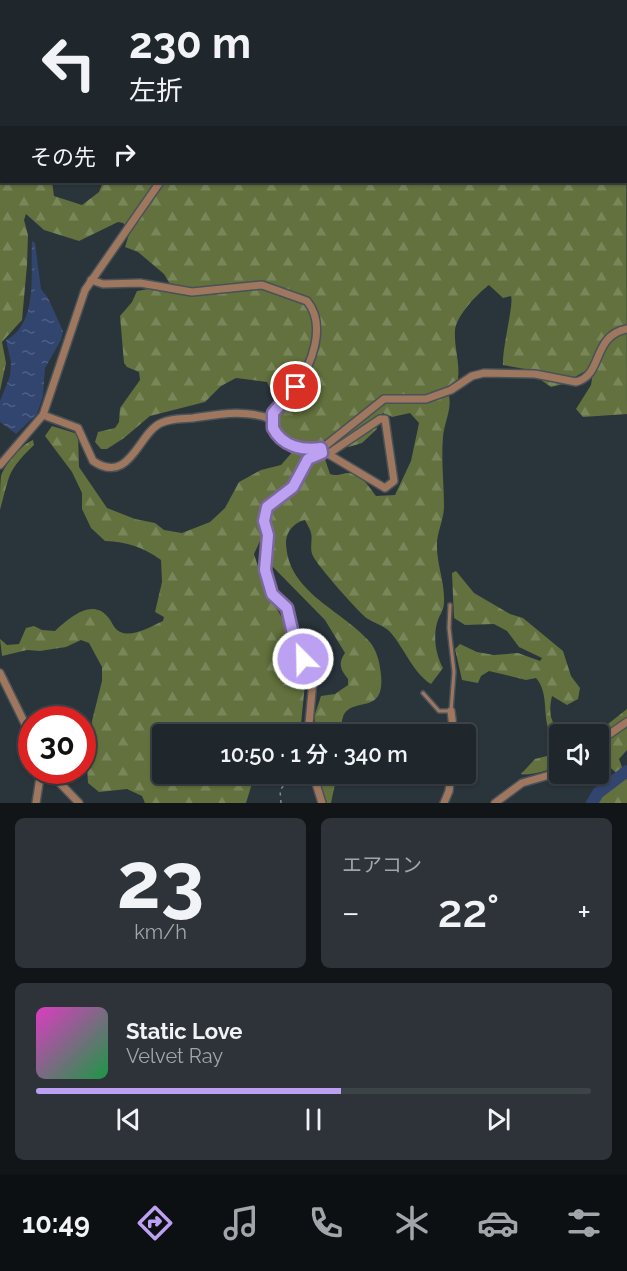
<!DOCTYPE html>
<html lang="ja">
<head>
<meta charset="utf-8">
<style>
  :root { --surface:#20272c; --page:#2d3338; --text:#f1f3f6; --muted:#a2a5a9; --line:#3d4448; --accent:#bca0f2 }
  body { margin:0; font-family:Raleway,"Noto Sans JP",sans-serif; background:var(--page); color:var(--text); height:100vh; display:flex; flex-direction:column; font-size:22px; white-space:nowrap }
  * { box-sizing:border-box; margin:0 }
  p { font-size:20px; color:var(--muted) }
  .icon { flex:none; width:33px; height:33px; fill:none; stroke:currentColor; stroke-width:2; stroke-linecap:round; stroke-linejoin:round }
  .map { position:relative; height:803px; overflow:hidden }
  .sheet { display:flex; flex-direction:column; gap:15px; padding:15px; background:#121518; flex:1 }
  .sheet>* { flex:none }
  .guide { position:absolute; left:0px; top:0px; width:627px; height:183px; box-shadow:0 2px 4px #0004,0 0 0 2px var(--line); background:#20272c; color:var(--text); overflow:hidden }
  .tools { position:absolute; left:549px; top:724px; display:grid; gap:12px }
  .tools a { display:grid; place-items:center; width:60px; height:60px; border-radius:6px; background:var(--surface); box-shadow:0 2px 4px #0004,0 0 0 2px var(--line); font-size:30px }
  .speed { position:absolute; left:18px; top:706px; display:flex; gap:12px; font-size:30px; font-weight:700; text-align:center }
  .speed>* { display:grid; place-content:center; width:78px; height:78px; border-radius:50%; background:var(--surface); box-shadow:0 2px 4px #0004,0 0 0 2px var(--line); line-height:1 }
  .speed .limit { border:9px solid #d22; background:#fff; color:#111 }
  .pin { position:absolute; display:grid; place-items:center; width:51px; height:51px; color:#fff; margin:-26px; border:3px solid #fff; border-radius:50%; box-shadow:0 2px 6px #0007 }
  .me { position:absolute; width:66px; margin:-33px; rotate:337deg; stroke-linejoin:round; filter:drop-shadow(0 0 4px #0008) }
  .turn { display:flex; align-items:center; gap:21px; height:126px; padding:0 30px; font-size:27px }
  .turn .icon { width:78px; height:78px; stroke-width:2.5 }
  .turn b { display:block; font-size:42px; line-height:51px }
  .then { display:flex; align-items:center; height:57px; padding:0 30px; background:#0003; gap:12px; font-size:22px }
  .big { font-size:45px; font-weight:600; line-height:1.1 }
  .sheet .tile { flex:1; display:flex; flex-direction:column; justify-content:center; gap:9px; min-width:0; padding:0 21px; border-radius:9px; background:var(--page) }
  .sheet .dial { align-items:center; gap:0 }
  .dial b { font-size:78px; line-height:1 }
  .song { display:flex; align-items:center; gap:18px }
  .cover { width:72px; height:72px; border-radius:9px; background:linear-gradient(135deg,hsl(310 70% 55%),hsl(140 70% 35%)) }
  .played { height:6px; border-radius:3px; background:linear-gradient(90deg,var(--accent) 55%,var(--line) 55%) }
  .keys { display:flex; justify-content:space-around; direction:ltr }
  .heat { display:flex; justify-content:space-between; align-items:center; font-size:33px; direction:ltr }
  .sheet .tiles { flex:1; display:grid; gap:15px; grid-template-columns:1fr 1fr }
  .tile:last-child { grid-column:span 2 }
  .trip { position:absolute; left:152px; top:724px; width:324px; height:60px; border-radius:6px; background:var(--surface); box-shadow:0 2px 4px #0004,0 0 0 2px var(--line); font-weight:600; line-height:60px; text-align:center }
  .menu { display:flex; height:96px; justify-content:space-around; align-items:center; background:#0d1012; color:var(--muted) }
  .menu .icon { width:42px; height:42px }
  .menu .on { color:var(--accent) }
  .menu b { font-size:27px; color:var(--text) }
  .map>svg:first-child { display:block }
  .forest { fill:url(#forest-firs) }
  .water { fill:url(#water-ripples) }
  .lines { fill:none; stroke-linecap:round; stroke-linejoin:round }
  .river { stroke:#31456f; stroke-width:12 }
  .service-casing { stroke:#485258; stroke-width:6 }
  .minor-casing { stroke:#485258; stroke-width:10 }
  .path { stroke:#848c92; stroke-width:1.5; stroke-dasharray:3 4.5; stroke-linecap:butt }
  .service { stroke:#9f775f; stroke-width:3 }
  .minor { stroke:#9f775f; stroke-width:7 }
  .route-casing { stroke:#7a689d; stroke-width:15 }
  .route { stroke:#bca0f2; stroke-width:10 }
</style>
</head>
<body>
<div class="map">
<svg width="627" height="803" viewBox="0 0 627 803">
  <defs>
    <pattern id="forest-firs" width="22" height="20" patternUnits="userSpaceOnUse" patternTransform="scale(1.5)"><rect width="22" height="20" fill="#62713d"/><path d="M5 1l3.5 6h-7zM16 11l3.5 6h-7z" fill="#78865a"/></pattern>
    <pattern id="water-ripples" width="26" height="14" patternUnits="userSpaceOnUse" patternTransform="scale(1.5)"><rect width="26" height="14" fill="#31456f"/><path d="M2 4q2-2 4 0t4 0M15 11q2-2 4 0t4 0" fill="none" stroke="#4f6084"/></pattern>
  </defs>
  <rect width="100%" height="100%" fill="#2a343b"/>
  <!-- forest -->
  <g class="forest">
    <path d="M626 67 627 414 583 417 576 409 591 385 593 372 587 370 563 384 551 387 525 369 503 365C502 348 514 304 511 296L503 298 489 285C477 294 456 316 455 331 454 347 460 362 458 379L441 392 443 397 449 396C452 409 444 423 443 437 441 460 444 483 444 506 444 519 438 530 437 542 436 563 445 582 444 602 444 611 439 615 437 623 433 638 436 655 443 668L431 684C414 674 404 648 391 633 385 626 376 624 368 619 359 613 317 565 313 556 309 548 313 540 311 533 310 529 307 524 305 520 295 522 286 531 286 542 287 592 339 608 369 641 377 650 380 663 381 675 385 717 352 695 343 717 341 722 342 729 341 735H318L314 717 321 696 335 694 348 685V679C340 669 338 663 345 653L325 620 273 567 270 555 271 545 260 541 254 554 264 585 282 618 294 651 306 674 301 724 296 735H162V774H255L246 803H145L142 796 127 789 99 792 88 783 87 766 93 749 92 721 102 681V667L89 643 81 640 66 647 40 651 27 650 2 656 0 639 7 645 19 644 26 628 34 626 42 630 55 631C68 619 91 598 107 616 113 622 113 630 123 633 135 636 152 626 163 621L164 617 155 612 162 582 161 560C143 547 127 542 105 541L91 528 82 509V493L72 472 45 436 52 426 78 434 79 467 107 508 135 519 155 523 164 530 182 533 210 522 225 508 239 482 261 470 281 465 295 449C305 453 315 459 325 459L330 474C338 477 341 473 349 473 362 474 369 487 376 496L395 495 411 461 419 423 410 413 392 417 383 413 375 420 377 429 362 443 349 447 332 437C308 450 296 447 278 427L279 415 286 404 285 397 273 394 267 382 236 378 221 386 205 402 150 416 124 438 107 449H101L95 442 98 432 115 428 119 422 120 408 140 380 139 372 127 367 124 363 120 316 132 302 137 291 154 288 168 292 171 286 164 274 138 252 125 247 130 231 123 223 118 222 79 241 44 230 26 214 24 220 28 235 27 265 22 320 2 342 6 363 0 391V168L2 182H52L54 196 82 205 99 192 103 182H626Z"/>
    <path d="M33 440 34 445C6 472 10 475 0 510 0 499 0 485 1 476 5 464 22 444 33 440Z"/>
    <path d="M456 571 474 593 510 614 523 618 563 651 571 676 580 688 578 699 567 705 552 696C548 713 550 729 568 732L567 735 553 738C540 721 551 695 536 678L526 680 489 671 481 676 478 683 462 680 455 649 460 644 477 652 494 655 518 653 540 661 542 658 519 647 507 631 494 624 465 625 454 618 452 573Z"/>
    <path d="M627 709V750L619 759 622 767 619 774C605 767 599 749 598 735H594Z"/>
    <path d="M559 753V765C551 770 530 776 521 774L535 759Z"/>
    <polygon points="318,774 337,774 331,803 326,803"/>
    <polygon points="627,778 627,803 596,803 609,789"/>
  </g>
  <!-- water -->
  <path class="water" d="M32 241 35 243 41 289 48 298 63 331 61 340 45 368 43 396 37 414 16 434 0 422V401L10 376 11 362 6 340C39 323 30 272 32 241Z"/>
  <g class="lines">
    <!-- river -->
    <polyline class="river" points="592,803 598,793 627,771"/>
    <!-- service casing -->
    <g class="service-casing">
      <polyline id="service" points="423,693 439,711 451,711 454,672 449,628 450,605"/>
    </g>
    <!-- minor casing -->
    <g class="minor-casing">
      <g id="minor">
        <polyline points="16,0 18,2"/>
        <polyline points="135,2 136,0"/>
        <polyline points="251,2 253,0"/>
        <polyline points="509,2 509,0"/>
        <polyline points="0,162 2,160"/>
        <path d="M91 280 103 284 140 283 192 292 262 285 307 301C327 325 312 365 295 388 289 396 279 403 274 412 269 419 272 428 276 434L302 449 325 446 384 399H426L451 390 472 376 484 373 535 374 576 382C604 375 591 336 627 329"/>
        <path d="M43 415 78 428 93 461C130 486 138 433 161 423 172 418 182 419 193 418 220 414 245 409 271 419"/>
        <polyline points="322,453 328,454 385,488 394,481 385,419 380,419 328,454"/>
        <polyline points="0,465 43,415 85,290 160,182"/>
        <polyline points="0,673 32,738"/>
        <polyline points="451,711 454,735"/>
        <polyline points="308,735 313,680 295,643 287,608 272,594 265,570 268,535 264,521 271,502 288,492 308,459 322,453 321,448"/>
        <polyline points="598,742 627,722"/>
        <polyline points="44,771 54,777 79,803"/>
        <polyline points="313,774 322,803"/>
        <polyline points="36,803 41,771"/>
        <polyline points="444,803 449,791 451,774"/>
        <polyline points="495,803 522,783 560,772"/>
      </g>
    </g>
    <!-- path -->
    <g class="path">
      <polyline points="396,0 397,2"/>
      <polyline points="281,803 280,790 294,774"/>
    </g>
    <!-- service -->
    <use href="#service" class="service"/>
    <!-- minor -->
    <use href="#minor" class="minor"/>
  </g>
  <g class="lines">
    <!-- route casing -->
    <g class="route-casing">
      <path id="route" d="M296 387 273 413V428C282 446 302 451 321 448L322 453 308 459 293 487 267 507 264 521 268 535 265 570 272 594 287 608 295 643 303 659"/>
    </g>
    <!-- route -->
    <use href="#route" class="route"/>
  </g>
</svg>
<div class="tools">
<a><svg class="icon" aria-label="sound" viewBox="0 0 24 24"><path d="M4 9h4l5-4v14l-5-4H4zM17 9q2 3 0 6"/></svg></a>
</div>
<div class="speed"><div class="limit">30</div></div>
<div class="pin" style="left:296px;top:387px;background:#d93025"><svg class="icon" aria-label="arrive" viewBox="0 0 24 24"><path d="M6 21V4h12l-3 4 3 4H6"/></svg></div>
<svg class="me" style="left:303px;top:659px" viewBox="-20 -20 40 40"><circle r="17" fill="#bca0f2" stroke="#fff" stroke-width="3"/><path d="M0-11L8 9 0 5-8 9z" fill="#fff"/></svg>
<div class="trip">10:50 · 1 分 · 340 m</div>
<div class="guide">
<div class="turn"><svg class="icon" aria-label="left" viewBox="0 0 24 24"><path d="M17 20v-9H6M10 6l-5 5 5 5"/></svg><div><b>230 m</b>左折</div></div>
<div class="then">その先<svg class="icon" aria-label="right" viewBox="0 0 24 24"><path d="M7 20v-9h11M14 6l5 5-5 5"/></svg></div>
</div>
</div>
<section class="sheet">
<div class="tiles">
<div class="tile dial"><b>23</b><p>km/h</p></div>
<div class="tile"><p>エアコン</p>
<div class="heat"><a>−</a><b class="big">22°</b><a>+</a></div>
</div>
<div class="tile">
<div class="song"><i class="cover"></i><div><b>Static Love</b><p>Velvet Ray</p></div></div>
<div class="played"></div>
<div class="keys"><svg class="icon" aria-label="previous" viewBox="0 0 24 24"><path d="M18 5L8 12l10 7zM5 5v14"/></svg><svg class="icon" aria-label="pause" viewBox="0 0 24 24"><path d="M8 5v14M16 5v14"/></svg><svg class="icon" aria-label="next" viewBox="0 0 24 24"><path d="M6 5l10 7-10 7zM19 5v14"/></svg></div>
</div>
</div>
</section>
<nav class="menu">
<b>10:49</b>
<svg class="icon on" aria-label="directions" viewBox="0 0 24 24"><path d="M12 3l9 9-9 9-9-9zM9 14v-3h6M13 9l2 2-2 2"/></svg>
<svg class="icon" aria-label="music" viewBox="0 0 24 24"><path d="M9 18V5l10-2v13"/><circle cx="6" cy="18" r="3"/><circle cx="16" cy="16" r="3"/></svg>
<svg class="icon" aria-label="phone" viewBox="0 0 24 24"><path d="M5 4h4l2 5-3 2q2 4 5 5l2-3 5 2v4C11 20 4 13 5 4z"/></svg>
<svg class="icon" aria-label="climate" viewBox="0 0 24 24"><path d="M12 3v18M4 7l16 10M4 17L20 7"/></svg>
<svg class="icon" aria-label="car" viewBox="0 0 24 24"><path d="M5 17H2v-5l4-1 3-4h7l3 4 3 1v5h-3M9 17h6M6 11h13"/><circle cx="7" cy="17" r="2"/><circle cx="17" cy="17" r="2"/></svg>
<svg class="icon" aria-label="filters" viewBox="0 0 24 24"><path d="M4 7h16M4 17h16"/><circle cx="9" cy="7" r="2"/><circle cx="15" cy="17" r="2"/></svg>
</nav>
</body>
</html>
